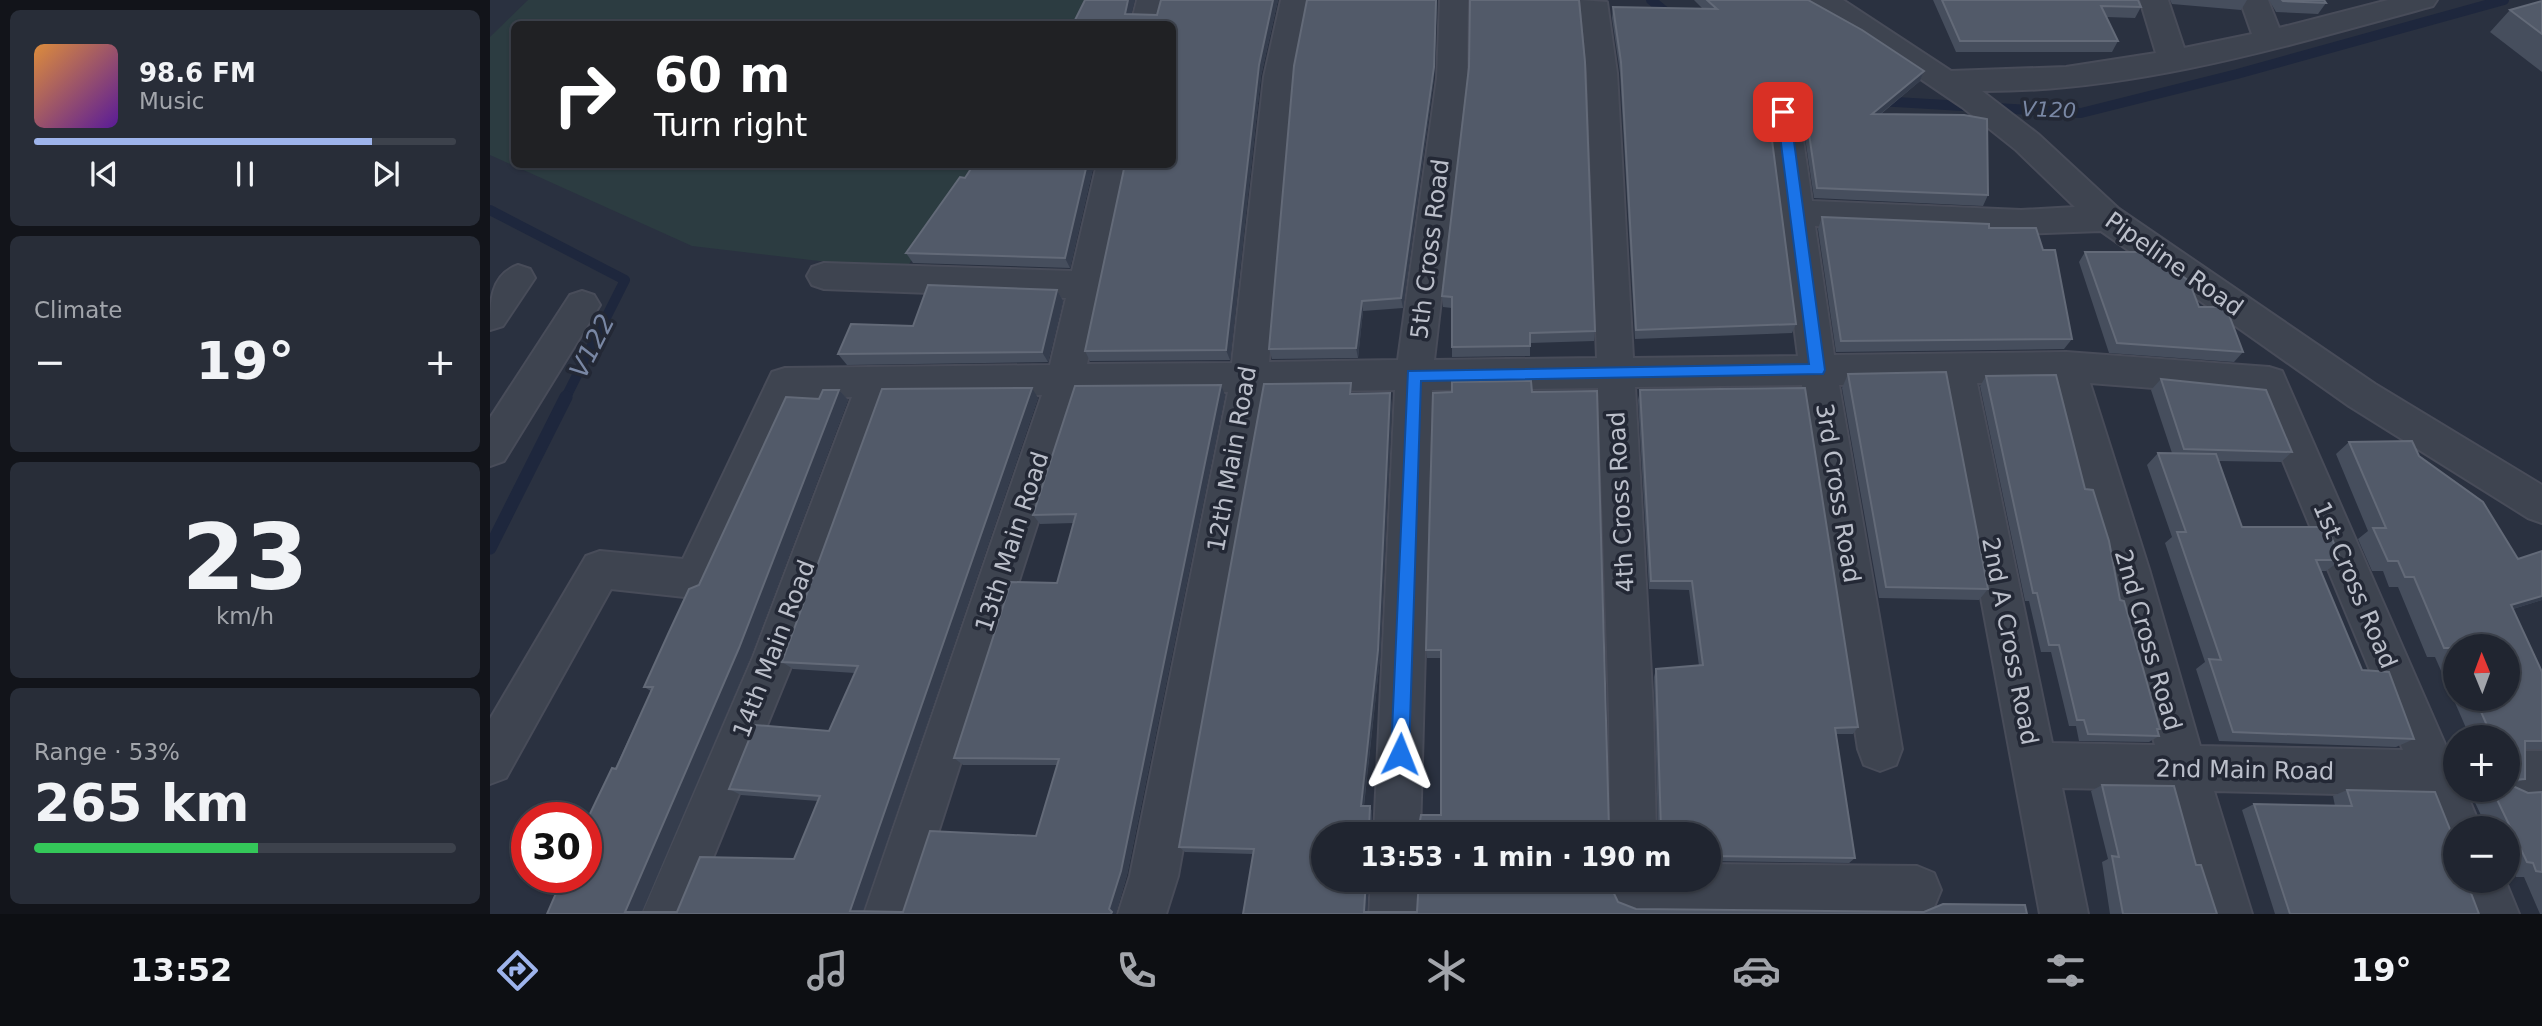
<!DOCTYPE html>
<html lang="en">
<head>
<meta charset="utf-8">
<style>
  :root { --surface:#202530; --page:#282d38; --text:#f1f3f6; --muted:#a2a5ab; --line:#3d424c; --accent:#9eb4ec }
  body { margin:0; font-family:"DejaVu Sans",sans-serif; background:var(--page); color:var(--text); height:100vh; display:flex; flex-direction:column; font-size:26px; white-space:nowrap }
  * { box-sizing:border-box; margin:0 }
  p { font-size:23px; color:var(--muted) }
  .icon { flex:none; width:38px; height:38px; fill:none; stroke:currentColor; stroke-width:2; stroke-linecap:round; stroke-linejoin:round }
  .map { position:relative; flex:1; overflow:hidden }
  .side { display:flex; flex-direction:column; gap:10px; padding:10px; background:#12141a; width:490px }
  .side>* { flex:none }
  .hud { position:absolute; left:21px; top:21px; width:665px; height:147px; border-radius:10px; box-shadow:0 2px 5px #0004,0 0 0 2px var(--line); background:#202124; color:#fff; overflow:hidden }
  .needle { width:46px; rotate:359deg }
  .fabs { position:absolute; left:1953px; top:634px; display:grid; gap:14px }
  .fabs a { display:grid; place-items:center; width:77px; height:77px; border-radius:50%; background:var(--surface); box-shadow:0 2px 5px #0004,0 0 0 2px var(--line); font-size:35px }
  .speed { position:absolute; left:21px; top:802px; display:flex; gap:14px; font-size:35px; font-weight:700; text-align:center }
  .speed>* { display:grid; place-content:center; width:91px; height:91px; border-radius:50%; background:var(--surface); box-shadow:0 2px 5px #0004,0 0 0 2px var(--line); line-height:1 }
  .speed .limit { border:10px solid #d22; background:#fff; color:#111 }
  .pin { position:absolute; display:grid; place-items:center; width:60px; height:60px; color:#fff; margin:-30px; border-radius:14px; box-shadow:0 4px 10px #0006 }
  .me { position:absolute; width:77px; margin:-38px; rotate:2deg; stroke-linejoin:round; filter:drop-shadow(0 0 5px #0008) }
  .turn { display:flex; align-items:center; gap:24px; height:147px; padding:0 28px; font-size:32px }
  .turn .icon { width:91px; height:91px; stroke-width:2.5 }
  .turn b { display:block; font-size:49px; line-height:60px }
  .big { font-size:52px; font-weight:600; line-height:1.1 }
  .side .tile { flex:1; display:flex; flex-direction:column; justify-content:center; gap:10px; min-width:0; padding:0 24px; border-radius:10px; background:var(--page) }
  .side .dial { align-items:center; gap:0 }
  .dial b { font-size:91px; line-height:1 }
  .song { display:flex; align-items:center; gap:21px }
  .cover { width:84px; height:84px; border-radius:10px; background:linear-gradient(135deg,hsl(30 70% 55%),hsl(270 70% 35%)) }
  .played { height:7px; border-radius:4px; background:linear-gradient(90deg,var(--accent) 80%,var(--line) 80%) }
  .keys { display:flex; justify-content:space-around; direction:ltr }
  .heat { display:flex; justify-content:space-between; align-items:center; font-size:38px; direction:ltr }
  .charge { height:10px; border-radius:5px; background:linear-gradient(90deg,#34c759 53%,var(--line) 0) }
  .trip { position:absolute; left:821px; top:822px; width:410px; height:70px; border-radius:35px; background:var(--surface); box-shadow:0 2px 5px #0004,0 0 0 2px var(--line); font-weight:600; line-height:70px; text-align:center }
  .tab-bar { display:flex; height:112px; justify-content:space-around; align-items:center; background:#0d0f13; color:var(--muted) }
  .tab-bar .icon { width:49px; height:49px }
  .tab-bar .selected { color:var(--accent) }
  .tab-bar b { font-size:32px; color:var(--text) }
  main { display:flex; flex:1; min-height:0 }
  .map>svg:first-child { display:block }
  .green { fill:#2c3c41 }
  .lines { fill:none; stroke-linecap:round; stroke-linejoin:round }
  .stream-far1 { stroke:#1e273d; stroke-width:10 }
  .stream { stroke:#1e273d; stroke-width:13 }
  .minor-casing { stroke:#484c59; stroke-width:4 }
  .minor { fill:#3e4450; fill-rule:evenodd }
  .wall { fill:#464e5d; fill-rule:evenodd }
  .shaded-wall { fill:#353d4d }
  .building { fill:#525a69; stroke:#636a78; stroke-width:2 }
  .route { fill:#1a73e8; stroke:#114b97; stroke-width:2 }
  .labels { text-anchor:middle; stroke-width:7; stroke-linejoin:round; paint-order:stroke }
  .far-water-label { font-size:21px; font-style:italic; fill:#7987a4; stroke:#232835 }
  .street-label { font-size:24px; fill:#bbbfca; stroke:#232835 }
  .water-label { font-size:26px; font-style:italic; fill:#7987a4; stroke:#232835 }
</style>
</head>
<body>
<main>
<section class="side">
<div class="tile">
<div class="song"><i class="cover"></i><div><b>98.6 FM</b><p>Music</p></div></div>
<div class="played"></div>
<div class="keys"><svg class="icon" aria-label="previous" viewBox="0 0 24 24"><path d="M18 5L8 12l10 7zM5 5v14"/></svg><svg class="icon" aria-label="pause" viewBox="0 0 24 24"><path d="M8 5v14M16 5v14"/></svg><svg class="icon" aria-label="next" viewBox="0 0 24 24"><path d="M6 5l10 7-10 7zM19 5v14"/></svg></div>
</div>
<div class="tile"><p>Climate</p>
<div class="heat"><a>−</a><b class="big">19°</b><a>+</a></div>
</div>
<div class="tile dial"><b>23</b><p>km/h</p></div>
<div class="tile"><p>Range · 53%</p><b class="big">265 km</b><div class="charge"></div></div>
</section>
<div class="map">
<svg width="2052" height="914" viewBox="0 0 2052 914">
  <rect width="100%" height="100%" fill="#2a3140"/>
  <!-- green -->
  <polygon class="green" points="38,0 604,0 587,24 24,24 24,164 489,165 414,271 202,246 0,155 0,37"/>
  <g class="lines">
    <!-- stream-far1 -->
    <g class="stream-far1">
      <polyline points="1161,0 1183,18"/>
      <polyline points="1389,101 1591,113 1747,74 2014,0"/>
      <polyline points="0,210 135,280 75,399"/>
    </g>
    <!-- stream -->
    <polyline class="stream" points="0,548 76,397"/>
    <!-- minor casing -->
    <g class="minor-casing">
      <g id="minor">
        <polygon points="647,0 675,0 669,24 641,24"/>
        <path d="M791 0H819L804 77 779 362 908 360 947 78 950 0H978L977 78 944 360 1107 358 1097 73 1090 0 1117 2 1127 73 1143 358 1308 356 1277 112 1282 104 1293 101 1304 104 1309 112 1322 201 1531 210 1585 207 1526 150 1472 107 1323 6 1319 0H1353L1461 71 1576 67 1666 53 1650 0H1678L1694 48 1762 34 1750 0H1778L1789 28 1898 0H1947L1943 6C1796 46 1645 92 1492 91L1548 134 1629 209 1885 384 2052 485V523L2038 518 1859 406 1611 231 1531 234 1325 226 1344 355 1576 352 1779 367 1792 371 1958 751H1965V789H1981L1976 792 1991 828H1965V850L1952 844 1931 796 1724 791 1762 914H1714L1678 790 1572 788 1598 914H1550L1451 383 1349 385 1412 749 1406 765 1390 771 1374 765 1368 749 1312 385 1145 387 1163 710 1166 835H1120L1119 710 1108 388 942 390 930 835H884L905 390 775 392 688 876 676 914H628L640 876 738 392 589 394 422 914H374L552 395 399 397 305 657 200 914H152L263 657 362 397 307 398 219 592 204 598 121 589 16 778 0 784V719L96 556 110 551 193 559 282 372 295 368 560 365 576 298 334 289 322 285 317 276 322 267 334 263 582 271 607 164H639L597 364 742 363 774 77ZM1562 382 1619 569 1665 745 1562 743 1487 383ZM1600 383 1766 396 1913 750 1710 746 1659 569Z"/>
        <path d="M28 265 40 269 45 278 13 326 0 330C0 302 0 275 28 265Z"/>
        <polygon points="92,291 104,295 110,305 14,461 0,466 0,418 80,295"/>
        <polygon points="2018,751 2052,751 2052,797 2018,797 2002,790 2018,789"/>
        <polygon points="1218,864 1427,866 1444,873 1451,890 1444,907 1427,914 1144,911 1127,904 1120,887 1123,880 1218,880"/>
        <polygon points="881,880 929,880 927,914 879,914"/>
        <polygon points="1966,880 2015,880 2029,914 1981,914"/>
      </g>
    </g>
    <!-- minor -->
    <use href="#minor" class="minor"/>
  </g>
  <!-- wall -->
  <g class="wall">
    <polygon points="671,0 788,0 771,76 740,360 600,361 595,351 682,164 667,15"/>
    <polygon points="817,0 947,0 944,78 913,308 873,311 868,358 782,359 779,349"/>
    <polygon points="1204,0 1318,0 1434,71 1430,81 1391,114 1498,195 1493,206 1324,198 1311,111 1305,101 1292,98 1281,101 1278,107 1306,324 1302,333 1145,339 1130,73 1122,18 1123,7 1213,9"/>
    <polygon points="1443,0 1648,0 1651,7 1645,18 1617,17 1628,41 1622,52 1466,52"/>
    <polygon points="1680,0 1757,0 1751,10 1682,4"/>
    <polygon points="1779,0 1834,0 1836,3 1828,14 1786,12"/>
    <polygon points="2052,1 2052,72 2000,32 2020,10"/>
    <polygon points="979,67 1105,331 1104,341 1040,343 1040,356 962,357 962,308 953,307 952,296"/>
    <polygon points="604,164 580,268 423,263 416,253 475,178"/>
    <polygon points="1332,217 1499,228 1582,339 1574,349 1346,352 1328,229"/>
    <polygon points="1595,252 1682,275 1709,307 1753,352 1744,362 1619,353 1589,262"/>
    <polygon points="567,290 573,301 558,362 357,365 348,354 423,326"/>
    <polygon points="1358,374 1498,589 1489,600 1389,598 1352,388"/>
    <polygon points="1496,376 1595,489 1670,729 1667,731 1669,736 1659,742 1589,741 1586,726 1579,726 1561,652 1551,652 1539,601 1535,601 1490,386"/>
    <polygon points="1671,379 1802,452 1791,462 1728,461 1752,527 1851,560 1836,571 1831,571 1872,670 1924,739 1906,747 1729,741 1706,669 1715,662 1675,543 1682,537 1657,465 1668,453 1682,453 1661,390"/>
    <polygon points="349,390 358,400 261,656 152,912 187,912 304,859 328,801 251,795 239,789 339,731 365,673 303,669 292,662 548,398 373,911 413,912 546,836 567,765 473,765 464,758 567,583 584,523 550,524 543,515 735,395 637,875 626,913 57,914 161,691 154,687 209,585 329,399"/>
    <polygon points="1150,390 1368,727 1363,734 1346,734 1365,858 1359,863 1220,861 1218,874 1218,835 833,835 877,912 927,912 1120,884 1128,902 1146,909 753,914 763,854 695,852 689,847 863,394 902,403 890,658 874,806 880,806 882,812 882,832 928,832 951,815 951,658 937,658 936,650 1042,392 1119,830 1122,832 1168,832 1164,677 1166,669 1209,666 1199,590 1159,589 1148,400"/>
    <path d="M1859 442 1929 456 2052 600 2023 609 2052 672V749H2035V779L2018 786V737H1980L1945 657H1937L1908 587H1899L1893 571H1882L1868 539 1878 531 1846 454ZM1965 646 2018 698H1965Z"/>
    <polygon points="1612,785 1706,865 1727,914 1620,914 1612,862 1618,859 1601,791"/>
    <polygon points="1993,789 2018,789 2038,793 2052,792 2052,914 2050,914 2034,877 2026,877 2022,868 2018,868 2018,828 1997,828 1981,794"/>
    <polygon points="1857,790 1965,880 1989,914 1785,914 1752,810 1764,804 1845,806 1843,796"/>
  </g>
  <!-- shaded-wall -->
  <g class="shaded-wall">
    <polygon points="638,0 645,0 639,24 635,14"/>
    <polygon points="783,0 788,0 771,76 740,360 736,350 769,65"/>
    <polygon points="946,0 947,0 944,78 913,308 911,298"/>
    <polygon points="1434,71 1430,81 1378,124 1382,114"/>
    <polygon points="1295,88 1292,98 1281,101 1274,112 1277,102 1284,91"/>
    <polygon points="597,164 604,164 580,268 575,258"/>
    <polygon points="567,290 573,301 558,362 552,352"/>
    <polygon points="872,301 873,311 868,358 866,348"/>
    <polygon points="731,385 735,395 637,875 626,913 626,914 621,914 619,909"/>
    <polygon points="542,388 548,398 372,914 360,911"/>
    <polygon points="349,390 358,400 261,656 151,914 135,912"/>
    <polygon points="900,393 902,403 890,658 873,812 871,806"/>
    <polygon points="2052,596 2052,600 2003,615 2021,605"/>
    <polygon points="880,806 882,812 881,835 879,829"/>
    <polygon points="876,880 879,880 877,914 874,912"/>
  </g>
  <!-- building -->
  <g class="building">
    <polygon points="595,0 638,0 635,14 667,15 671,0 783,0 769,65 736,350 595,351 635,164 682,164 682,24 583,24"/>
    <polygon points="817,0 946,0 944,67 911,298 872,301 866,348 779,349 804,66"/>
    <polygon points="980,0 1089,0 1095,62 1105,331 1040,333 1040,346 962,347 962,297 952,296 979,67"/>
    <polygon points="1217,0 1318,0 1372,30 1434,71 1382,114 1474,115 1497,119 1498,195 1327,188 1314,100 1307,91 1295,88 1284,91 1277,102 1306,324 1146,330 1131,62 1123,7 1227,9"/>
    <polygon points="1452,0 1648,0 1651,7 1611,6 1628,41 1470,41"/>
    <polygon points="1792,0 1834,0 1836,3 1793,1"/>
    <polygon points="2052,1 2052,34 2020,10"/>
    <polygon points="484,164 597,164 575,258 416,253 470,177 475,178"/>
    <polygon points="1332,217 1499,224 1499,228 1546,228 1553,250 1565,250 1582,339 1351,341"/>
    <polygon points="1595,252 1658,252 1678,266 1682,275 1692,276 1699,281 1709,307 1736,307 1753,352 1627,343"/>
    <polygon points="438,285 567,290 552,352 348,354 361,324 423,326"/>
    <polygon points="1456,372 1498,589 1396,587 1358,374"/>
    <polygon points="1566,375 1595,489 1603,490 1619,541 1630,600 1634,601 1670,729 1667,729 1669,736 1598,734 1594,720 1587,720 1569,645 1559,645 1547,593 1543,593 1496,376"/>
    <polygon points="1671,379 1776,390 1802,452 1694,449"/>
    <polygon points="1041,381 1042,392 1107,391 1119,830 1122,832 1168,832 1171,830 1166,669 1213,665 1202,581 1161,581 1150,390 1315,388 1368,727 1345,728 1365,858 1221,856 1218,873 1218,835 833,835 833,880 876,880 874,912 927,912 929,880 1121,880 1119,883 1128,902 1146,909 1434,912 1453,904 1535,905 1537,914 753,914 764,849 689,847 774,384 861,383 860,394 900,393 888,650 871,806 880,806 879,829 882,832 928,832 931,815 951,815 951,650 936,650 943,393 962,392 962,382"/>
    <polygon points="731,385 631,871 619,909 622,912 621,914 57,914 73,877 96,877 96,822 122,768 126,769 163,687 154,687 179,632 199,589 209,585 296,397 329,399 333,390 349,390 249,648 135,912 187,912 210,857 304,859 330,796 239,789 265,725 339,731 368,666 292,662 392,389 542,388 360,911 413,912 440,831 546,836 569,759 464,758 521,582 567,583 586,514 543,515 585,386"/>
    <polygon points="1922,441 1929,456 1993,502 2028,559 2052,551 2052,596 2021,605 2052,672 2052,741 2035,741 2035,779 2022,780 2018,771 2018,737 2002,737 1985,698 2018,698 2018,646 1965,646 1965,654 1962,648 1954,648 1924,577 1915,577 1908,561 1898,561 1883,528 1896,528 1859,442"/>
    <polygon points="1668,453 1726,454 1752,527 1837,527 1851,560 1826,560 1872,670 1899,672 1924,739 1743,732 1719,659 1731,660 1687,532 1696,532"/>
    <polygon points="1612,785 1684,786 1706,865 1711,865 1727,914 1633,914 1622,856 1629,857"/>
    <polygon points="2018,787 2025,787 2038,793 2052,792 2052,872 2046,871 2043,863 2037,862 2002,789 2018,789"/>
    <polygon points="1857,790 1945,792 1965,842 1965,880 1976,880 1989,914 1800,914 1764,804 1862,806"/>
  </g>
  <!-- route -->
  <polygon class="route" points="1293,107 1300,112 1335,370 1333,374 931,381 919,754 917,760 910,763 903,760 901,754 918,371 1319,364 1287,112"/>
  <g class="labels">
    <!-- far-water labels -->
    <g class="far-water-label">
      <text transform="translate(1559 110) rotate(2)" y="7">V120</text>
    </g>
    <!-- street labels -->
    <g class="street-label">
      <text transform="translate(940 249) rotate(-83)" y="8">5th Cross Road</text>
      <text transform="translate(1684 264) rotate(35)" y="8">Pipeline Road</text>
      <text transform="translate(742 459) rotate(-80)" y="8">12th Main Road</text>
      <text transform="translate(1348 493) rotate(81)" y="8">3rd Cross Road</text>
      <text transform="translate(1131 502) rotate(-93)" y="8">4th Cross Road</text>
      <text transform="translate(522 542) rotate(-72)" y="8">13th Main Road</text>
      <text transform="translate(1865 585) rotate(67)" y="8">1st Cross Road</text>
      <text transform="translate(1658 640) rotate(74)" y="8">2nd Cross Road</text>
      <text transform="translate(1520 641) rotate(79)" y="8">2nd A Cross Road</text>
      <text transform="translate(284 649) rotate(-69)" y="8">14th Main Road</text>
      <text transform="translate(1755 770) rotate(1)" y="8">2nd Main Road</text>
    </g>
    <!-- water labels -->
    <g class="water-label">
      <text transform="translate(102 346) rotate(-63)" y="9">V122</text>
    </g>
  </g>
</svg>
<div class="fabs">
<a><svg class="needle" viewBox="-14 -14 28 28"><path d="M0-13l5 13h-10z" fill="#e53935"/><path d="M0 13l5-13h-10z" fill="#a2a5ab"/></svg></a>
<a>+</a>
<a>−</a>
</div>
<div class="speed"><div class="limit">30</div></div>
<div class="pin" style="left:1293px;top:112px;background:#d93025"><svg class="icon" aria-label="arrive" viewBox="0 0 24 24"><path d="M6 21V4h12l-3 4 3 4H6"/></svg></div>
<svg class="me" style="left:910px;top:754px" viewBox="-20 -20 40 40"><path d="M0-17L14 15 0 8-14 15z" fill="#1a73e8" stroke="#fff" stroke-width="4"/></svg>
<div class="trip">13:53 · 1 min · 190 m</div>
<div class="hud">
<div class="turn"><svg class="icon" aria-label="right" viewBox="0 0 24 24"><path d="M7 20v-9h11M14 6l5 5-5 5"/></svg><div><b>60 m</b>Turn right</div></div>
</div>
</div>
</main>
<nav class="tab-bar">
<b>13:52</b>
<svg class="icon selected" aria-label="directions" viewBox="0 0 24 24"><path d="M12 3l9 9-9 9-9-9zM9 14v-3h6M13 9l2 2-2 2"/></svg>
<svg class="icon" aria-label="music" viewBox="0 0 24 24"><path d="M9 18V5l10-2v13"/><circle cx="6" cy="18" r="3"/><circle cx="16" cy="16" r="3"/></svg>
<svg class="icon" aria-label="phone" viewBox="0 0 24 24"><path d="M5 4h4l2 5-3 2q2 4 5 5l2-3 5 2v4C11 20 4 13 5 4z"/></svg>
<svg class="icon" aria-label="climate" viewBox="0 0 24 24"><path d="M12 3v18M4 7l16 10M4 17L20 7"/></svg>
<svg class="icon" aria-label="car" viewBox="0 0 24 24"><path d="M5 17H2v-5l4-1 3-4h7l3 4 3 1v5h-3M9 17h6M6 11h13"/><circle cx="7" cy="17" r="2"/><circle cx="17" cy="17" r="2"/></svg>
<svg class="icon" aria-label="filters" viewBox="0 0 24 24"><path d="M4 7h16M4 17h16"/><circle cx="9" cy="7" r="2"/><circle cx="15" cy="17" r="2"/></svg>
<b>19°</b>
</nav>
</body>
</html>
